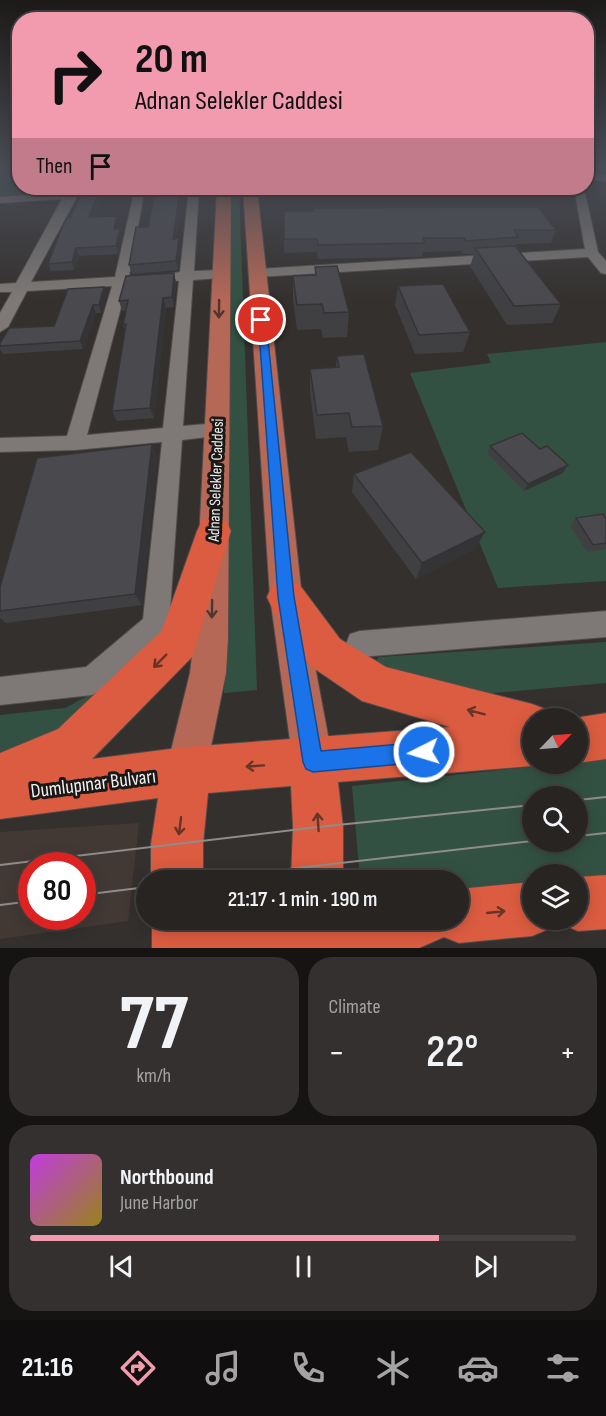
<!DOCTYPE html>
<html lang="en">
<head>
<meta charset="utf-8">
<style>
  :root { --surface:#272422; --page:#33302f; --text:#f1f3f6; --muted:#a4a4a5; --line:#434140; --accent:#f29aae }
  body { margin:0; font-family:"Sofia Sans Condensed",sans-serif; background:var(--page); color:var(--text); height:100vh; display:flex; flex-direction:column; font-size:22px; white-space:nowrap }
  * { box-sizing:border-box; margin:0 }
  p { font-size:20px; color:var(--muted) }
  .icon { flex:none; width:33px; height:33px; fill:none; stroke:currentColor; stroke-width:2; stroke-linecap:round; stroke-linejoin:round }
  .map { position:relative; height:948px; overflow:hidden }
  .sheet { display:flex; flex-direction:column; gap:9px; padding:9px; background:#151413; flex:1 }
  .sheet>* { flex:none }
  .hud { position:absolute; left:12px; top:12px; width:582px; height:183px; border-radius:24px; box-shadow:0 3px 15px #0003,0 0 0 2px var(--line); background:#f29aae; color:#111; overflow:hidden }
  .needle { width:39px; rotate:65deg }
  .buttons { position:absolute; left:522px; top:708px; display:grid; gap:12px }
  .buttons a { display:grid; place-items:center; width:66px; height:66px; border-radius:50%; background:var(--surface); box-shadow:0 3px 15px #0003,0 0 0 2px var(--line); font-size:30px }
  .speed { position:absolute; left:18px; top:852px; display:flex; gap:12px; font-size:30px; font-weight:700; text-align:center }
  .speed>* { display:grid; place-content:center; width:78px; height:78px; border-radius:50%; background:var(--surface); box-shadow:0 3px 15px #0003,0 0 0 2px var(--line); line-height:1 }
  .speed .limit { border:9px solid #d22; background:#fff; color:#111 }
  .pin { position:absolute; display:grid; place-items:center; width:51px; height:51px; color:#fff; margin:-26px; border:3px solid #fff; border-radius:50%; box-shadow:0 2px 6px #0007 }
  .me { position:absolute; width:66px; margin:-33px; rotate:265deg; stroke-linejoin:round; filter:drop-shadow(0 0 4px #0008) }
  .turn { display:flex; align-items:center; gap:21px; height:126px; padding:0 24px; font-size:27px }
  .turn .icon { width:78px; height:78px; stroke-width:2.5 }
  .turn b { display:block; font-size:42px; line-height:51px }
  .then { display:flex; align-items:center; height:57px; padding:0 24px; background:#0003; gap:12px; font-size:22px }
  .big { font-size:45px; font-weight:600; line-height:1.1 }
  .sheet .tile { flex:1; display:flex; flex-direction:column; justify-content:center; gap:9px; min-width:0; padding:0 21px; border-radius:24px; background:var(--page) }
  .sheet .dial { align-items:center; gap:0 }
  .dial b { font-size:78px; line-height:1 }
  .song { display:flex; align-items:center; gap:18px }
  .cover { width:72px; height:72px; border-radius:9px; background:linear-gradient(135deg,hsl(290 70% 55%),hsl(50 70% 35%)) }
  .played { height:6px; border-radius:3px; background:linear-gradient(90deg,var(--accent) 75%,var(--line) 75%) }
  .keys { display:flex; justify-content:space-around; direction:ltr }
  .heat { display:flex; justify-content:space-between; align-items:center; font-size:33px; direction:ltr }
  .sheet .tiles { flex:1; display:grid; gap:9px; grid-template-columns:1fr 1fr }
  .tile:last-child { grid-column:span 2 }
  .trip { position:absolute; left:136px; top:870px; width:333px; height:60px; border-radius:30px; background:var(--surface); box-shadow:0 3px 15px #0003,0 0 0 2px var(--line); font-weight:600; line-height:60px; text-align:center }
  .menu { display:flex; height:96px; justify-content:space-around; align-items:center; background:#100e0e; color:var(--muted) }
  .menu .icon { width:42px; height:42px }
  .menu .on { color:var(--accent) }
  .menu b { font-size:27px; color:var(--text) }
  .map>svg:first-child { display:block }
  .built { fill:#433934; fill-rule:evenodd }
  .green { fill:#335142; fill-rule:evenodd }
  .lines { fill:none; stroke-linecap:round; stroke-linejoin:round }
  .minor-casing { stroke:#504c4a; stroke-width:2 }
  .major-casing { stroke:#504c4a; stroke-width:2 }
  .highway-casing { stroke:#504c4a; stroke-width:2 }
  .minor { fill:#7e7976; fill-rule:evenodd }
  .major { fill:#b66856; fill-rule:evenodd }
  .highway { fill:#db5c40; fill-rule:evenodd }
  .tram { stroke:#8f8c8a; stroke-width:2 }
  .wall { fill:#404043 }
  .shaded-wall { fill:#343437 }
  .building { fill:#4a4a4e; stroke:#343437; stroke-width:1.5 }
  .oneway { stroke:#51352e }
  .oneway2 { stroke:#683428 }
  .route { fill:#1a73e8; stroke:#114b97; stroke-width:1.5 }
  .labels { text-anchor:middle; stroke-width:6; stroke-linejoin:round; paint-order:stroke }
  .street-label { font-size:16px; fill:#f3f0ee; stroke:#1b1918 }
  .near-street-label { font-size:20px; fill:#f3f0ee; stroke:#1b1918 }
</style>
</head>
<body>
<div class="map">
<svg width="606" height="948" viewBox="0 0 606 948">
  <rect width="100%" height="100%" fill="#34302e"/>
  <!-- built -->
  <path class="built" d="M139 823 128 921 0 939V832ZM32 866H82V916H32Z"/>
  <!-- green -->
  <g class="green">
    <polygon points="19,170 20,188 68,188 60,192 0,196 0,175"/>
    <polygon points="231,188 239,188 257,690 224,693"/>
    <polygon points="606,342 606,581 498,588 410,373 491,363 487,354"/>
    <polygon points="606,642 606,683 461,696 370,669 379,657"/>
    <polygon points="106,686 73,733 0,758 0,715 65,708"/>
    <path d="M606 758V876L578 879V874H532V883L459 890V880H360L352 786 557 764H578V761ZM532 796H578V842H532Z"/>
  </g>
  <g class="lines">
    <!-- minor casing -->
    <g class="minor-casing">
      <g id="minor">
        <polygon points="586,174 606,175 606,181 586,180"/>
        <polygon points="69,188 79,188 78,195 31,282 115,277 135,188 145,188 129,276 138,277 140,280 138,283 127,285 87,435 163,428 179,281 168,280 166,277 168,274 180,272 189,188 199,188 194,271 220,270 227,274 220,278 193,280 183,426 217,423 224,425 227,430 224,435 182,440 169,625 165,634 102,691 92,695 0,705 0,677 86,667 143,619 162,442 75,450 0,452 0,438 67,436 112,286 27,291 8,327 0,332 0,313 12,292 0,292 0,284 16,283 62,199 0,203 0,197 66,192"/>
        <polygon points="574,188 584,188 598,252 606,261 606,274 601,273 588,257 257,277 250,273 257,269 585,249"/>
        <polygon points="606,611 606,637 360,657 350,654 346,644 350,634 360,631"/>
      </g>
    </g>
    <!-- major casing -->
    <g class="major-casing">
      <g id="major">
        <polygon points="217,188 231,188 228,638 226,673 206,771 200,785 186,791 172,785 166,771 190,673 194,638"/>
        <polygon points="243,188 257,188 302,597 333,762 327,776 313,782 299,776 293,762 270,597"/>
      </g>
    </g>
    <!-- highway casing -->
    <g class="highway-casing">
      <g id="highway">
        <polygon points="214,516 226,521 231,531 192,657 92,759 186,747 450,727 362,701 312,667 273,610 267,597 273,584 286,579 299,584 340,639 386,667 532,704 548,710 551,718 532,718 532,764 538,764 532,766 338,782 343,827 343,880 291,880 293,827 291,786 208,793 203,844 203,880 151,880 151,844 158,798 0,819 0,753 58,729 162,630 197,531 202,521"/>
        <polygon points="606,713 606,759 578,763 578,718 575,718"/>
        <polygon points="606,875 606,929 578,931 559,923 557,920 578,920 578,877"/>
        <polygon points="532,882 532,920 555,920 551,928 532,936 459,943 444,937 419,948 152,948 152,920 459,920 459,889"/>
      </g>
    </g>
    <!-- minor -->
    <use href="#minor" class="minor"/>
    <!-- major -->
    <use href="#major" class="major"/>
    <!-- highway -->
    <use href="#highway" class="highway"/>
    <!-- tram -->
    <g class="tram">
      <polyline points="578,800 606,797"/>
      <polyline points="578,836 606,833"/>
      <polyline points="0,865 318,827 532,805"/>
      <polyline points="193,880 532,841"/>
      <polyline points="82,895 147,887"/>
      <polyline points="0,905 32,901"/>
    </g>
  </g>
  <!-- wall -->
  <g class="wall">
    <polygon points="105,188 94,217 119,223 118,229 122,236 118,254 79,256 74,270 51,271 48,264 70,218"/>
    <polygon points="150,188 183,188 176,238 180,247 178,270 132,274 129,265 148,227 153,202 152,202 150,194 151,188"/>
    <polygon points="284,211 556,230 551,243 516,244 515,246 561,304 552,323 507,325 470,266 474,254 462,254 461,251 423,252 422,257 317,259 317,252 284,253"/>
    <polygon points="315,267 349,312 347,337 323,338 321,329 297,330 293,300 293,276 315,275"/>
    <polygon points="174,273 176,283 174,307 166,308 154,418 117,421 112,411 125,332 123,325 126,311 122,311 119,301"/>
    <polygon points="398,286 470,332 463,352 415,354 395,305"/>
    <polygon points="104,287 107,295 101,313 96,313 83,349 3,354 0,349 0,343 54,326"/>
    <polygon points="337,356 383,426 378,450 349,452 346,437 316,439 310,393 310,369 336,367"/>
    <polygon points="152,444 157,459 142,605 6,623 0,618 0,611"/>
    <polygon points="490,446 563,473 524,491 487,453"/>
    <polygon points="354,474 475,549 416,579 352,492"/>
    <polygon points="576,518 606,519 606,549 587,552 570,526"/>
  </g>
  <!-- shaded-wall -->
  <g class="shaded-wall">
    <polygon points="100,188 105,188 91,224 89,217"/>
    <polygon points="180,188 183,188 175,247 173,239"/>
    <polygon points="117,216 119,223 116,236 114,229"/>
    <polygon points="120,229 122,236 118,254 116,246"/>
    <polygon points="179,238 180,247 178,270 176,261"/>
    <polygon points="76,248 79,256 74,270 72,262"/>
    <polygon points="174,273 176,283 174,307 172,297"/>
    <polygon points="104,287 107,295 101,313 99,305"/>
    <polygon points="163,298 166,308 154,418 150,408"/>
    <polygon points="93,305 96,313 83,349 80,341"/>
    <polygon points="152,444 157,459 142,605 135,594"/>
    <polygon points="568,465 563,473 524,491 528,484"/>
    <polygon points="485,532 475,549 416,579 422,563"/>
  </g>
  <!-- building -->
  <g class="building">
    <polygon points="84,188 100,188 89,217 117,216 114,229 120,229 116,246 76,248 72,262 48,264 59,235 67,218 70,218"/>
    <polygon points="151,188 180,188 173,239 179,238 176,261 129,265 136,227 148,227 155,193 150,194"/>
    <polygon points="538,207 556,230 514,230 518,237 466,241 464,238 423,238 425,243 318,245 317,239 284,239 284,211 313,211 313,208"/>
    <polygon points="515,246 561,304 514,306 475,248"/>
    <polygon points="337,266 349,312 324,313 322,304 297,305 293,276 316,275 315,267"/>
    <polygon points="174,273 172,297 163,298 150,408 112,411 126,324 123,325 128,300 119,301 126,276"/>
    <polygon points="443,284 470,332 419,335 398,286"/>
    <polygon points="104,287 99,305 93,305 80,341 0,346 0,343 9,328 54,326 68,289"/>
    <polygon points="364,354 383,426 352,427 349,413 317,415 310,369 339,367 337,356"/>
    <polygon points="522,433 540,449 547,446 568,465 528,484 490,446"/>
    <polygon points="152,444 135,594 0,611 0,587 37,458"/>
    <polygon points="411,452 485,532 422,563 354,474"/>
    <polygon points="603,514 606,519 606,543 593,545 576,518"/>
  </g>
  <!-- one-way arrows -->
  <defs><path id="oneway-shaft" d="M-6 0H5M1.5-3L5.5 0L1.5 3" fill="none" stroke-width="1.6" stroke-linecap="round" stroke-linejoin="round" transform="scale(1.5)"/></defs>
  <g class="oneway">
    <use href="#oneway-shaft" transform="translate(219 309) rotate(91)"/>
    <use href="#oneway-shaft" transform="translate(212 609) rotate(91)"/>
  </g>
  <g class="oneway2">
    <use href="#oneway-shaft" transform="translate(160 661) rotate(135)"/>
    <use href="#oneway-shaft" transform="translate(476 712) rotate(-165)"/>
    <use href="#oneway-shaft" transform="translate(255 766) rotate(176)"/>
    <use href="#oneway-shaft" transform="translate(318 822) rotate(-94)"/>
    <use href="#oneway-shaft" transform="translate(180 826) rotate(97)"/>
    <use href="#oneway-shaft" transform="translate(496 912) rotate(-6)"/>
  </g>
  <!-- sky -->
  <linearGradient id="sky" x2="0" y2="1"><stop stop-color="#1d1a19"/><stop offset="0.56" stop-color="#4a4e57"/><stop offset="1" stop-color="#4a4e57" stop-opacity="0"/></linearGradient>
  <rect width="606" height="301" fill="url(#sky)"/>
  <!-- route -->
  <polygon class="route" points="258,317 266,320 294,597 321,751 424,742 432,745 435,752 432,759 424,762 313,772 306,769 303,762 278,597"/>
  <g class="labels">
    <!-- street labels -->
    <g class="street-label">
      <text transform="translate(215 480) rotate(-88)" y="6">Adnan Selekler Caddesi</text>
    </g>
    <!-- near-street labels -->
    <g class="near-street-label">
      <text transform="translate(93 783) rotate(-7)" y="7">Dumlupınar Bulvarı</text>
    </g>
  </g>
</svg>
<div class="buttons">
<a><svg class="needle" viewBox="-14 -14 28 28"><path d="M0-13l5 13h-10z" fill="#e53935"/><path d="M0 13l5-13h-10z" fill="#a4a4a5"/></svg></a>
<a><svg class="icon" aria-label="search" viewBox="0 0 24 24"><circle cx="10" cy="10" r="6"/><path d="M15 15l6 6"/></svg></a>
<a><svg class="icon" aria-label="layers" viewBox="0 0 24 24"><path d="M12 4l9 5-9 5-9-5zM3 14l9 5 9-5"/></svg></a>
</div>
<div class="speed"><div class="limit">80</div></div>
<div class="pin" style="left:261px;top:320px;background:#d93025"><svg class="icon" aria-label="arrive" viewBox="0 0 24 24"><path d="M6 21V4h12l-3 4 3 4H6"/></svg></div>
<svg class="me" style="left:424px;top:752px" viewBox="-20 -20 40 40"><circle r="17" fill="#1a73e8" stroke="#fff" stroke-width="3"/><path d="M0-11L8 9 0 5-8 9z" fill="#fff"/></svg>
<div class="trip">21:17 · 1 min · 190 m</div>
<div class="hud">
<div class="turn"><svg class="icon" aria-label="right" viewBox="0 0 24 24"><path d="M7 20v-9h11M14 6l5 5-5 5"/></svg><div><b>20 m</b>Adnan Selekler Caddesi</div></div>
<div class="then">Then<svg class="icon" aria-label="arrive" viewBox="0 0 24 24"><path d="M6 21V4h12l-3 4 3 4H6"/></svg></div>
</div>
</div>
<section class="sheet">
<div class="tiles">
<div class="tile dial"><b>77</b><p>km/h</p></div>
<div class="tile"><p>Climate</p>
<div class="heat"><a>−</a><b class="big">22°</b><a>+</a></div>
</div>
<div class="tile">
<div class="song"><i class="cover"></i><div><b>Northbound</b><p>June Harbor</p></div></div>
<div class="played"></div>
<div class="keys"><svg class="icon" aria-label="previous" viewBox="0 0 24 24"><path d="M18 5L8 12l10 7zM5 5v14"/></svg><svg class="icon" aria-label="pause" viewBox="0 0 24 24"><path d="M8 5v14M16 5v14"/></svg><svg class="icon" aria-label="next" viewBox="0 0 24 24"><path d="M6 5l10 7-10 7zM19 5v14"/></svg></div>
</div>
</div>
</section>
<nav class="menu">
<b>21:16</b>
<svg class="icon on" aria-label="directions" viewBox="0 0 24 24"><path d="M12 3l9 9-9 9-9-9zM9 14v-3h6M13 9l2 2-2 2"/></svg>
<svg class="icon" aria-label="music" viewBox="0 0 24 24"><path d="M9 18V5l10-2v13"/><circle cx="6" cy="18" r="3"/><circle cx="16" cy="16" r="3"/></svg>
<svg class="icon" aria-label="phone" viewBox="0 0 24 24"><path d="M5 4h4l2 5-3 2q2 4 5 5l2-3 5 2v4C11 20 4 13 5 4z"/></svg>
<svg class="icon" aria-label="climate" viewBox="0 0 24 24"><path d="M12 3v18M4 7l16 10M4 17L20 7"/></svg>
<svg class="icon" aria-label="car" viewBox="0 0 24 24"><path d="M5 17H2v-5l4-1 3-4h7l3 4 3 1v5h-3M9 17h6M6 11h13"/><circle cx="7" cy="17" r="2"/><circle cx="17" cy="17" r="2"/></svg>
<svg class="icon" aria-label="filters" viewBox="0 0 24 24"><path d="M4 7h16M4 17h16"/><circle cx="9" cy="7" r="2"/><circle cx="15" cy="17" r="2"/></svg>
</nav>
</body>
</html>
